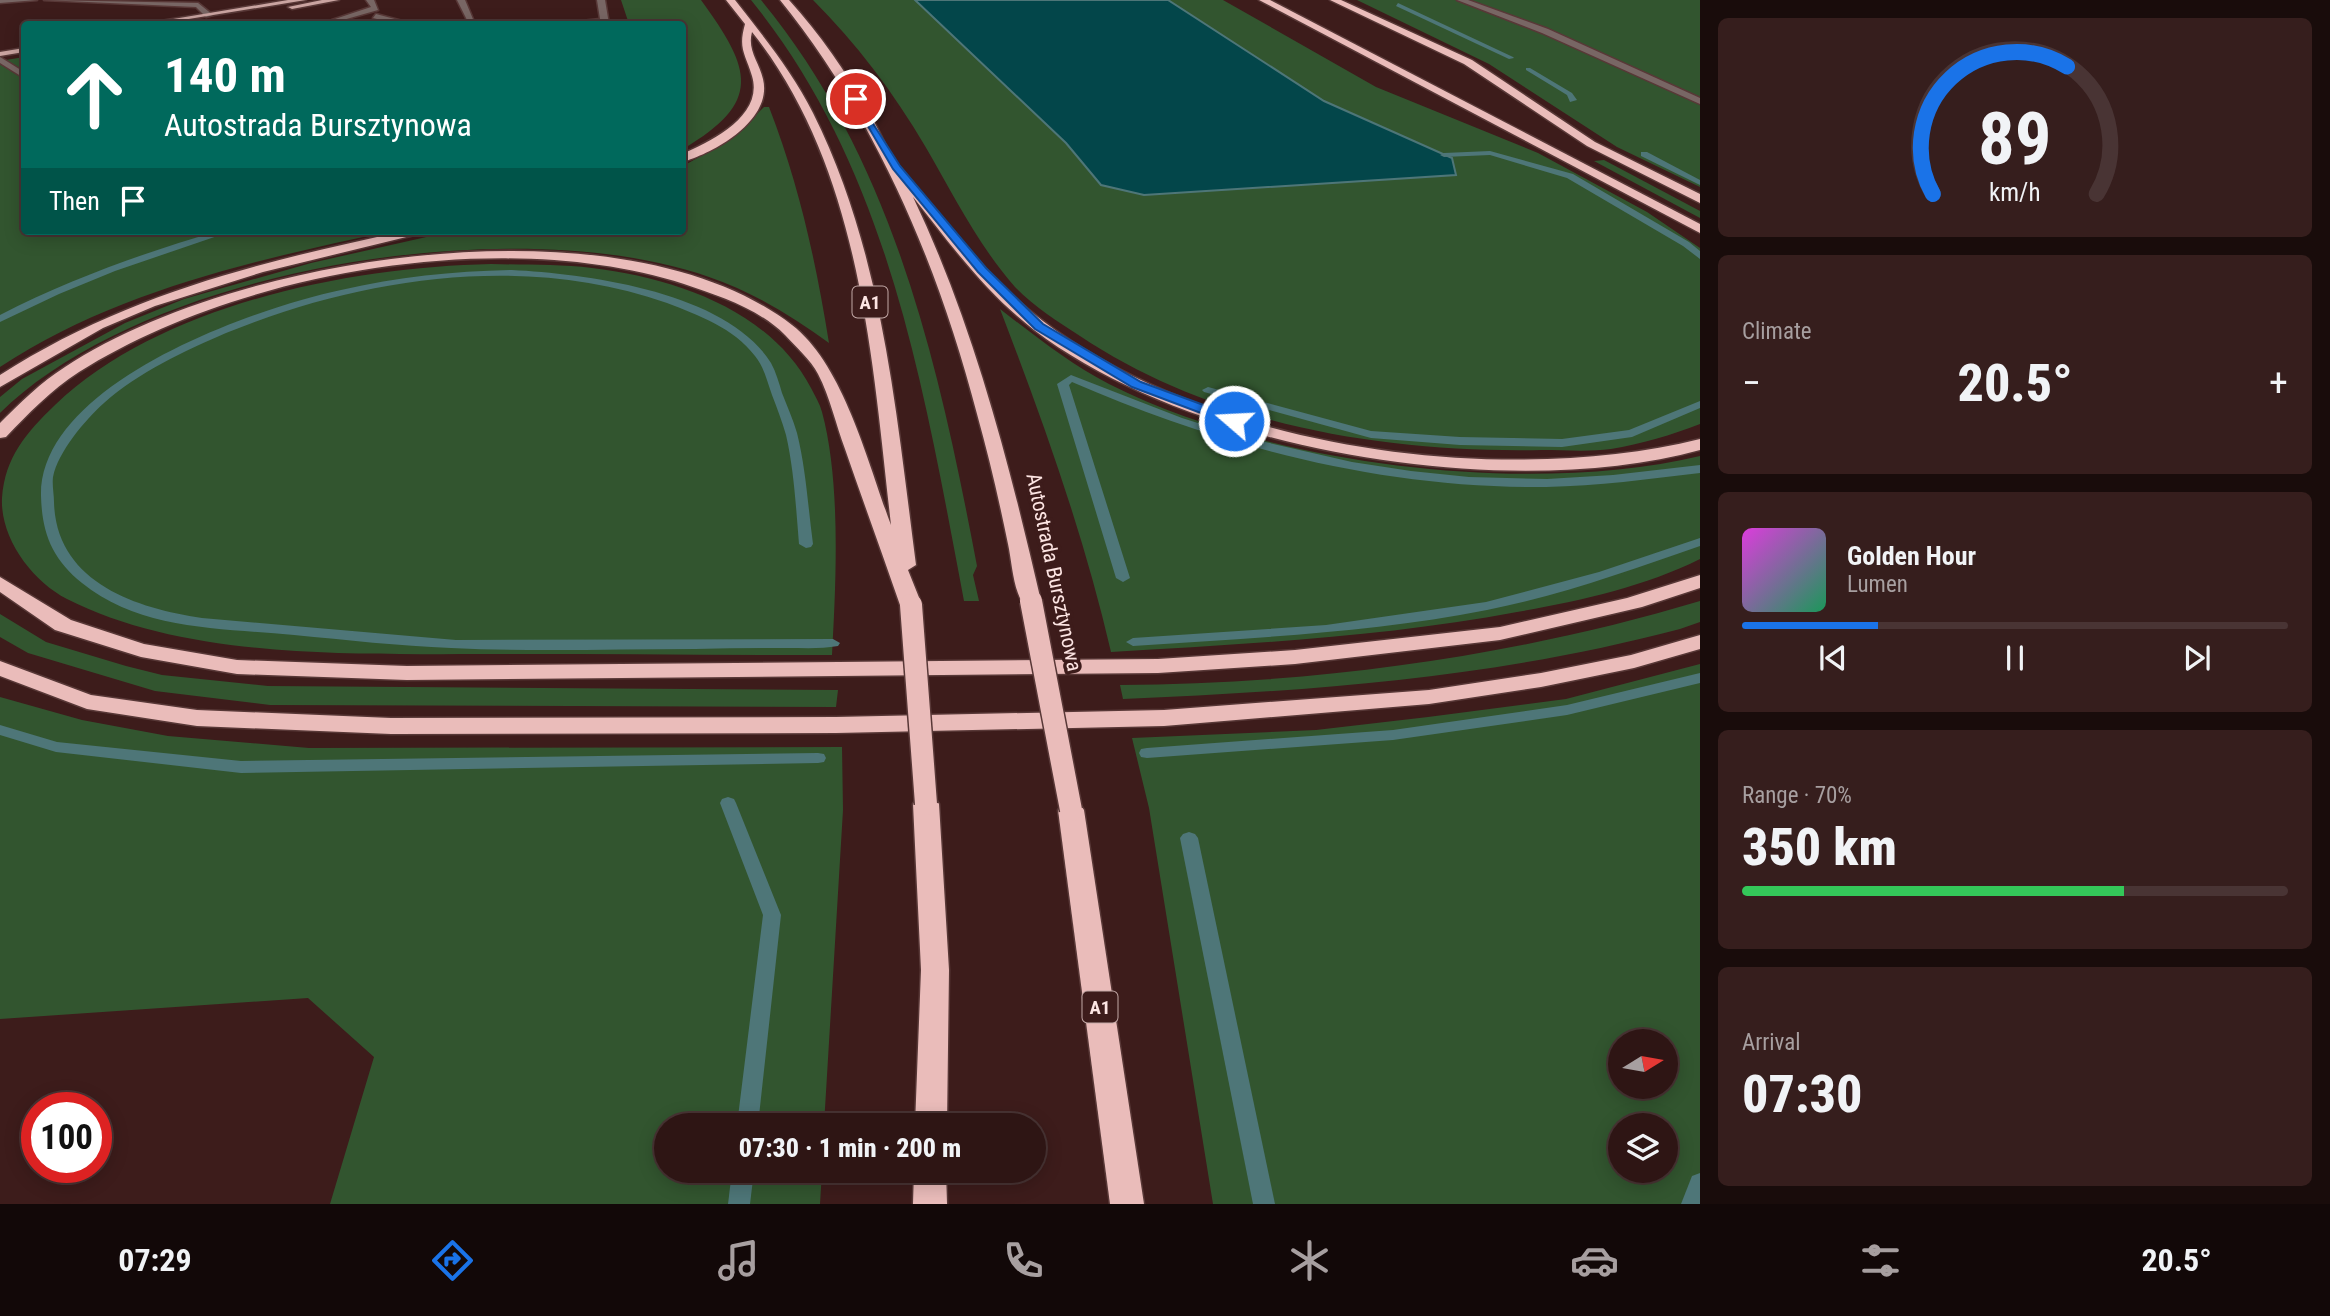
<!DOCTYPE html>
<html lang="en">
<head>
<meta charset="utf-8">
<style>
  :root { --surface:#2e1514; --page:#361e1d; --text:#f1f3f6; --muted:#a79fa0; --line:#493434; --accent:#1a73e8 }
  body { margin:0; font-family:"Roboto Condensed",sans-serif; background:var(--page); color:var(--text); height:100vh; display:flex; flex-direction:column; font-size:26px; white-space:nowrap }
  * { box-sizing:border-box; margin:0 }
  p { font-size:23px; color:var(--muted) }
  .icon { flex:none; width:38px; height:38px; fill:none; stroke:currentColor; stroke-width:2; stroke-linecap:round; stroke-linejoin:round }
  .map { position:relative; flex:1; overflow:hidden }
  .drawer { display:flex; flex-direction:column; gap:18px; padding:18px; background:#190c0b; width:630px }
  .drawer>* { flex:none }
  .hud { position:absolute; left:21px; top:21px; width:665px; height:214px; border-radius:7px; box-shadow:0 4px 18px #0003,0 0 0 2px var(--line); background:#00695c; color:#fff; overflow:hidden }
  .needle { width:46px; rotate:79deg }
  .controls { position:absolute; left:1608px; top:1029px; display:grid; gap:14px }
  .controls a { display:grid; place-items:center; width:70px; height:70px; border-radius:50%; background:var(--surface); box-shadow:0 4px 18px #0003,0 0 0 2px var(--line); font-size:35px }
  .speed { position:absolute; left:21px; top:1092px; display:flex; gap:14px; font-size:35px; font-weight:700; text-align:center }
  .speed>* { display:grid; place-content:center; width:91px; height:91px; border-radius:50%; background:var(--surface); box-shadow:0 4px 18px #0003,0 0 0 2px var(--line); line-height:1 }
  .speed .limit { border:10px solid #d22; background:#fff; color:#111 }
  .pin { position:absolute; display:grid; place-items:center; width:60px; height:60px; color:#fff; margin:-30px; border:4px solid #fff; border-radius:50%; box-shadow:0 2px 7px #0007 }
  .me { position:absolute; width:77px; margin:-38px; rotate:289deg; stroke-linejoin:round; filter:drop-shadow(0 0 5px #0008) }
  .turn { display:flex; align-items:center; gap:24px; height:147px; padding:0 28px; font-size:32px }
  .turn .icon { width:91px; height:91px; stroke-width:2.5 }
  .turn b { display:block; font-size:49px; line-height:60px }
  .then { display:flex; align-items:center; height:66px; padding:0 28px; background:#0003; gap:14px; font-size:26px }
  .big { font-size:52px; font-weight:800; line-height:1.1 }
  .drawer .widget { flex:1; display:flex; flex-direction:column; justify-content:center; gap:10px; min-width:0; padding:0 24px; border-radius:10px; background:var(--page) }
  .drawer .dial { align-items:center; gap:0 }
  .dial svg { height:182px; overflow:visible; fill:none; stroke:var(--line); stroke-width:7; stroke-linecap:round; text-anchor:middle }
  .dial text { fill:var(--text); stroke:none }
  .song { display:flex; align-items:center; gap:21px }
  .cover { width:84px; height:84px; border-radius:10px; background:linear-gradient(135deg,hsl(300 70% 55%),hsl(150 70% 35%)) }
  .played { height:7px; border-radius:4px; background:linear-gradient(90deg,var(--accent) 25%,var(--line) 25%) }
  .keys { display:flex; justify-content:space-around; direction:ltr }
  .heat { display:flex; justify-content:space-between; align-items:center; font-size:38px; direction:ltr }
  .charge { height:10px; border-radius:5px; background:linear-gradient(90deg,#34c759 70%,var(--line) 0) }
  .trip { position:absolute; left:654px; top:1113px; width:392px; height:70px; border-radius:35px; background:var(--surface); box-shadow:0 4px 18px #0003,0 0 0 2px var(--line); font-weight:800; line-height:70px; text-align:center }
  .dock { display:flex; height:112px; justify-content:space-around; align-items:center; background:#120808; color:var(--muted) }
  .dock .icon { width:49px; height:49px }
  .dock .on { color:var(--accent) }
  .dock b { font-size:32px; color:var(--text) }
  main { display:flex; flex:1; min-height:0 }
  .map>svg:first-child { display:block }
  .green { fill:#32552f; fill-rule:evenodd }
  .water { fill:#03464a; stroke:#4e7678; stroke-width:2 }
  .lines { fill:none; stroke-linecap:round; stroke-linejoin:round }
  .stream { fill:#4e7678; fill-rule:evenodd }
  .service-casing { stroke:#583837; stroke-width:3 }
  .primary-casing { stroke:#583837; stroke-width:3 }
  .motorway-casing { stroke:#583837; stroke-width:3 }
  .service { fill:#786664; fill-rule:evenodd }
  .primary { fill:#caa4a1; fill-rule:evenodd }
  .motorway { fill:#eabcba; fill-rule:evenodd }
  .motorway-bridge-casing { stroke:#583837; stroke-width:25; stroke-linecap:butt }
  .motorway-bridge { stroke:#eabcba; stroke-width:22 }
  .route { fill:#1a73e8; stroke:#114b97; stroke-width:2 }
  .labels { text-anchor:middle; stroke-width:7; stroke-linejoin:round; paint-order:stroke }
  .shield { fill:#3d1c1b; stroke:#c3a9a7; stroke-width:2 }
  .shield-label { font-size:19px; font-weight:bold; fill:#fde5e3 }
  .street-label { font-size:21px; fill:#fde5e3; stroke:#3d1c1b }
</style>
</head>
<body>
<main>
<div class="map">
<svg width="1700" height="1204" viewBox="0 0 1700 1204">
  <rect width="100%" height="100%" fill="#3d1c1b"/>
  <!-- green -->
  <g class="green">
    <path d="M621 0H701C752 70 763 102 683 149L682 24H629Z"/>
    <path d="M751 0H761C894 161 939 366 977 566L973 575 979 601H964C924 391 890 171 751 0Z"/>
    <path d="M813 0H915L1066 143 1101 185 1451 158 1324 101 1168 0H1223L1376 87 1538 153 1647 212 1700 248V424C1672 435 1641 444 1611 449 1589 452 1564 450 1541 450 1383 453 1213 425 1080 336 1057 321 1034 307 1015 287 978 245 953 194 925 146 894 93 856 43 813 0Z"/>
    <polygon points="1357,0 1700,0 1700,187 1617,147 1489,64"/>
    <path d="M24 57V231H391C256 260 117 290 0 367V61Z"/>
    <path d="M764 107H769C799 184 816 262 829 343 792 316 753 292 709 277 516 209 148 267 0 413V397L22 379 125 323 184 299 311 263 453 231H682L683 166 730 140Z"/>
    <polygon points="1604,160 1700,211 1700,218 1594,161"/>
    <path d="M491 264C525 265 559 264 592 268 675 278 770 310 811 388 815 396 820 404 822 412 841 482 836 582 832 655 721 655 609 654 498 654 364 654 188 661 67 599 32 581 0 538 2 498 5 457 26 433 55 405 161 304 350 267 491 264Z"/>
    <path d="M1000 309C1035 336 1070 364 1109 384 1268 465 1527 497 1700 456V559C1644 587 1579 601 1517 612 1383 637 1248 644 1111 652 1084 535 1043 421 1000 309Z"/>
    <path d="M1700 601V622L1680 629C1494 678 1315 691 1123 699L1120 685C1315 684 1513 657 1700 601Z"/>
    <polygon points="0,614 46,642 126,666 162,675 268,686 838,690 836,707 270,705 155,691 28,653 0,637"/>
    <path d="M1700 664V1204H1213L1149 808 1132 738 1316 730 1428 717 1566 699ZM1620 1041H1666V1087H1620ZM1620 1125H1666V1171H1620Z"/>
    <polygon points="0,697 82,720 168,736 309,748 842,747 843,810 824,1125 667,1125 667,1171 822,1171 820,1204 330,1204 374,1057 308,998 0,1019"/>
  </g>
  <!-- water -->
  <polygon class="water" points="915,0 1168,0 1324,101 1452,158 1456,175 1144,195 1101,185 1066,143"/>
  <g class="lines">
    <!-- stream -->
    <g class="stream">
      <polygon points="1398,3 1513,57 1514,58 1509,59 1396,6"/>
      <polygon points="1526,68 1530,68 1572,93 1577,100 1570,102 1567,95 1526,70"/>
      <polygon points="1490,151 1573,174 1689,242 1700,251 1700,259 1683,246 1567,178 1490,155 1444,157 1440,155 1444,153"/>
      <polygon points="1641,152 1647,152 1700,180 1700,185 1641,156"/>
      <path d="M218 231H232L115 271 59 294 0 322V315C70 279 143 253 218 231Z"/>
      <path d="M512 270C588 274 727 292 771 363 776 372 779 383 782 393 787 406 793 419 797 433 806 469 808 507 813 544L811 547 806 548 799 544C796 508 794 470 786 435 782 421 777 408 772 395 767 381 764 367 755 356 734 328 698 315 667 303 525 253 363 277 226 333 184 351 139 372 104 403 85 420 58 452 53 477 52 485 54 494 54 502 56 582 135 608 202 618L456 640 833 639 840 643 838 646C822 649 805 648 788 648 757 648 726 648 695 649 614 649 532 652 451 648 399 646 347 640 294 635 223 628 141 631 82 583 52 559 42 533 41 496 39 384 252 309 341 290 398 277 454 271 512 270Z"/>
      <path d="M1071 375 1182 418 1239 436 1352 462 1411 471 1469 477 1547 479 1613 475 1700 465V473C1649 479 1598 486 1546 487 1383 489 1221 447 1072 382L1069 385 1130 578 1123 582 1116 578 1057 384Z"/>
      <polygon points="1208,387 1371,431 1460,437 1562,439 1629,430 1700,401 1700,408 1632,437 1562,447 1460,445 1371,438 1204,392 1202,390"/>
      <path d="M1700 538V546C1631 570 1559 596 1487 610 1370 633 1251 638 1133 646L1126 642 1133 638 1326 625 1486 602 1599 572Z"/>
      <polygon points="1700,673 1700,683 1567,715 1393,740 1147,758 1141,757 1139,753 1141,749 1147,748 1393,730 1567,705"/>
      <polygon points="0,725 57,742 241,761 818,753 824,754 826,758 824,762 818,763 241,773 56,752 0,735"/>
      <polygon points="728,797 734,799 736,803 781,915 758,1125 737,1125 763,915 720,803 722,799"/>
      <polygon points="1189,832 1195,834 1198,838 1275,1204 1253,1204 1180,838 1183,834"/>
      <polygon points="732,1171 754,1171 750,1204 728,1204"/>
      <polygon points="1700,1173 1700,1204 1681,1204 1692,1176"/>
    </g>
    <!-- service casing -->
    <g class="service-casing">
      <g id="service">
        <polygon points="0,0 37,0 0,3"/>
        <polygon points="44,0 198,3 213,15 206,17 196,7"/>
        <polygon points="366,0 374,0 378,10 336,22 332,20 371,7"/>
        <polygon points="457,0 465,0 475,24 469,24"/>
        <polygon points="597,0 605,0 609,24 554,24 600,19"/>
        <polygon points="1457,0 1468,0 1548,29 1700,98 1700,104 1542,33"/>
        <polygon points="376,14 406,22 407,24 397,24 373,18"/>
        <polygon points="0,57 24,72 24,78 0,63"/>
      </g>
    </g>
    <!-- primary casing -->
    <g class="primary-casing">
      <g id="primary">
        <polygon points="288,0 306,0 158,24 143,24"/>
        <polygon points="322,0 339,0 292,9 288,7"/>
        <polygon points="24,48 24,52 0,56 0,52"/>
      </g>
    </g>
    <!-- motorway casing -->
    <g class="motorway-casing">
      <g id="motorway">
        <path d="M726 0H735C763 36 792 71 813 113 883 253 896 412 916 565L908 570 922 605 918 609 911 611 900 605C882 553 863 501 845 449 836 425 830 397 818 374 811 360 795 346 785 335 758 308 719 296 684 284 502 226 239 271 79 372 51 390 28 414 6 437L0 438V423C20 403 41 382 65 367 234 255 622 194 792 325 844 365 868 464 891 525 872 358 861 169 752 32 747 50 759 62 763 79 773 120 714 153 682 162V154C711 141 764 116 752 76 745 53 738 49 745 24Z"/>
        <path d="M780 0H789C820 34 846 72 869 112 878 128 885 146 895 161 923 197 956 236 987 270 1144 442 1482 493 1700 439V450C1507 503 1194 452 1034 330 986 293 950 244 913 197 974 325 1009 463 1041 601L1031 607 1024 605C1013 590 1012 562 1008 544 999 500 989 457 977 414 938 265 877 120 780 0Z"/>
        <polygon points="1259,0 1270,0 1700,224 1700,233"/>
        <polygon points="1330,0 1341,0 1472,60 1595,142 1700,194 1700,203 1587,146 1464,64"/>
        <path d="M405 231H431L263 272 155 306 103 328 0 387V375C126 294 260 262 405 231Z"/>
        <polygon points="1700,575 1700,588 1642,607 1500,640 1295,664 1158,673 407,680 237,674 141,657 55,630 0,592 0,577 71,620 144,644 237,660 407,666 1158,659 1295,650 1500,627 1627,598"/>
        <polygon points="1700,635 1700,649 1634,668 1541,687 1429,704 1164,726 836,733 391,734 197,726 87,709 0,676 0,661 91,695 197,710 391,718 836,717 1164,710 1429,690 1541,673 1631,655"/>
        <polygon points="926,795 935,798 939,804 949,970 947,1125 915,1125 921,970 913,804 917,798"/>
        <polygon points="1071,801 1080,804 1084,810 1144,1204 1110,1204 1058,810 1062,804"/>
        <polygon points="914,1171 946,1171 947,1204 913,1204"/>
      </g>
    </g>
    <!-- service -->
    <use href="#service" class="service"/>
    <!-- primary -->
    <use href="#primary" class="primary"/>
    <!-- motorway -->
    <use href="#motorway" class="motorway"/>
    <!-- motorway-bridge casing -->
    <g class="motorway-bridge-casing">
      <g id="motorway-bridge">
        <polyline points="1031,601 1071,810"/>
        <polyline points="911,605 926,804"/>
      </g>
    </g>
    <!-- motorway-bridge -->
    <use href="#motorway-bridge" class="motorway-bridge"/>
  </g>
  <!-- route -->
  <polygon class="route" points="856,97 900,166 986,268 1043,324 1141,382 1239,418 1239,424 1230,424 1132,387 1035,329 978,272 893,169 852,99"/>
  <g class="labels">
    <!-- shield labels -->
    <g class="shield">
      <rect x="852.5" y="286.5" width="35" height="31" rx="5"/>
      <rect x="1082.5" y="991.5" width="35" height="31" rx="5"/>
    </g>
    <g class="shield-label">
      <text x="870" y="309">A1</text>
      <text x="1100" y="1014">A1</text>
    </g>
    <!-- street labels -->
    <g class="street-label">
      <text transform="translate(1054 572) rotate(78)" y="7">Autostrada Bursztynowa</text>
    </g>
  </g>
</svg>
<div class="controls">
<a><svg class="needle" viewBox="-14 -14 28 28"><path d="M0-13l5 13h-10z" fill="#e53935"/><path d="M0 13l5-13h-10z" fill="#a79fa0"/></svg></a>
<a><svg class="icon" aria-label="layers" viewBox="0 0 24 24"><path d="M12 4l9 5-9 5-9-5zM3 14l9 5 9-5"/></svg></a>
</div>
<div class="speed"><div class="limit">100</div></div>
<div class="pin" style="left:856px;top:99px;background:#d93025"><svg class="icon" aria-label="arrive" viewBox="0 0 24 24"><path d="M6 21V4h12l-3 4 3 4H6"/></svg></div>
<svg class="me" style="left:1234px;top:421px" viewBox="-20 -20 40 40"><circle r="17" fill="#1a73e8" stroke="#fff" stroke-width="3"/><path d="M0-11L8 9 0 5-8 9z" fill="#fff"/></svg>
<div class="trip">07:30 · 1 min · 200 m</div>
<div class="hud">
<div class="turn"><svg class="icon" aria-label="ahead" viewBox="0 0 24 24"><path d="M12 20V5M6 11l6-6 6 6"/></svg><div><b>140 m</b>Autostrada Bursztynowa</div></div>
<div class="then">Then<svg class="icon" aria-label="arrive" viewBox="0 0 24 24"><path d="M6 21V4h12l-3 4 3 4H6"/></svg></div>
</div>
</div>
<section class="drawer">
<div class="widget dial"><svg viewBox="0 0 100 80">
<path d="M14 69A42 42 0 1 1 86 69"/>
<path d="M14 69A42 42 0 0 1 73 13" stroke="#1a73e8"/>
<text x="50" y="56" font-size="32" font-weight="700">89</text>
<text x="50" y="72" font-size="11">km/h</text>
</svg></div>
<div class="widget"><p>Climate</p>
<div class="heat"><a>−</a><b class="big">20.5°</b><a>+</a></div>
</div>
<div class="widget">
<div class="song"><i class="cover"></i><div><b>Golden Hour</b><p>Lumen</p></div></div>
<div class="played"></div>
<div class="keys"><svg class="icon" aria-label="previous" viewBox="0 0 24 24"><path d="M18 5L8 12l10 7zM5 5v14"/></svg><svg class="icon" aria-label="pause" viewBox="0 0 24 24"><path d="M8 5v14M16 5v14"/></svg><svg class="icon" aria-label="next" viewBox="0 0 24 24"><path d="M6 5l10 7-10 7zM19 5v14"/></svg></div>
</div>
<div class="widget"><p>Range · 70%</p><b class="big">350 km</b><div class="charge"></div></div>
<div class="widget"><p>Arrival</p><b class="big">07:30</b></div>
</section>
</main>
<nav class="dock">
<b>07:29</b>
<svg class="icon on" aria-label="directions" viewBox="0 0 24 24"><path d="M12 3l9 9-9 9-9-9zM9 14v-3h6M13 9l2 2-2 2"/></svg>
<svg class="icon" aria-label="music" viewBox="0 0 24 24"><path d="M9 18V5l10-2v13"/><circle cx="6" cy="18" r="3"/><circle cx="16" cy="16" r="3"/></svg>
<svg class="icon" aria-label="phone" viewBox="0 0 24 24"><path d="M5 4h4l2 5-3 2q2 4 5 5l2-3 5 2v4C11 20 4 13 5 4z"/></svg>
<svg class="icon" aria-label="climate" viewBox="0 0 24 24"><path d="M12 3v18M4 7l16 10M4 17L20 7"/></svg>
<svg class="icon" aria-label="car" viewBox="0 0 24 24"><path d="M5 17H2v-5l4-1 3-4h7l3 4 3 1v5h-3M9 17h6M6 11h13"/><circle cx="7" cy="17" r="2"/><circle cx="17" cy="17" r="2"/></svg>
<svg class="icon" aria-label="filters" viewBox="0 0 24 24"><path d="M4 7h16M4 17h16"/><circle cx="9" cy="7" r="2"/><circle cx="15" cy="17" r="2"/></svg>
<b>20.5°</b>
</nav>
</body>
</html>
